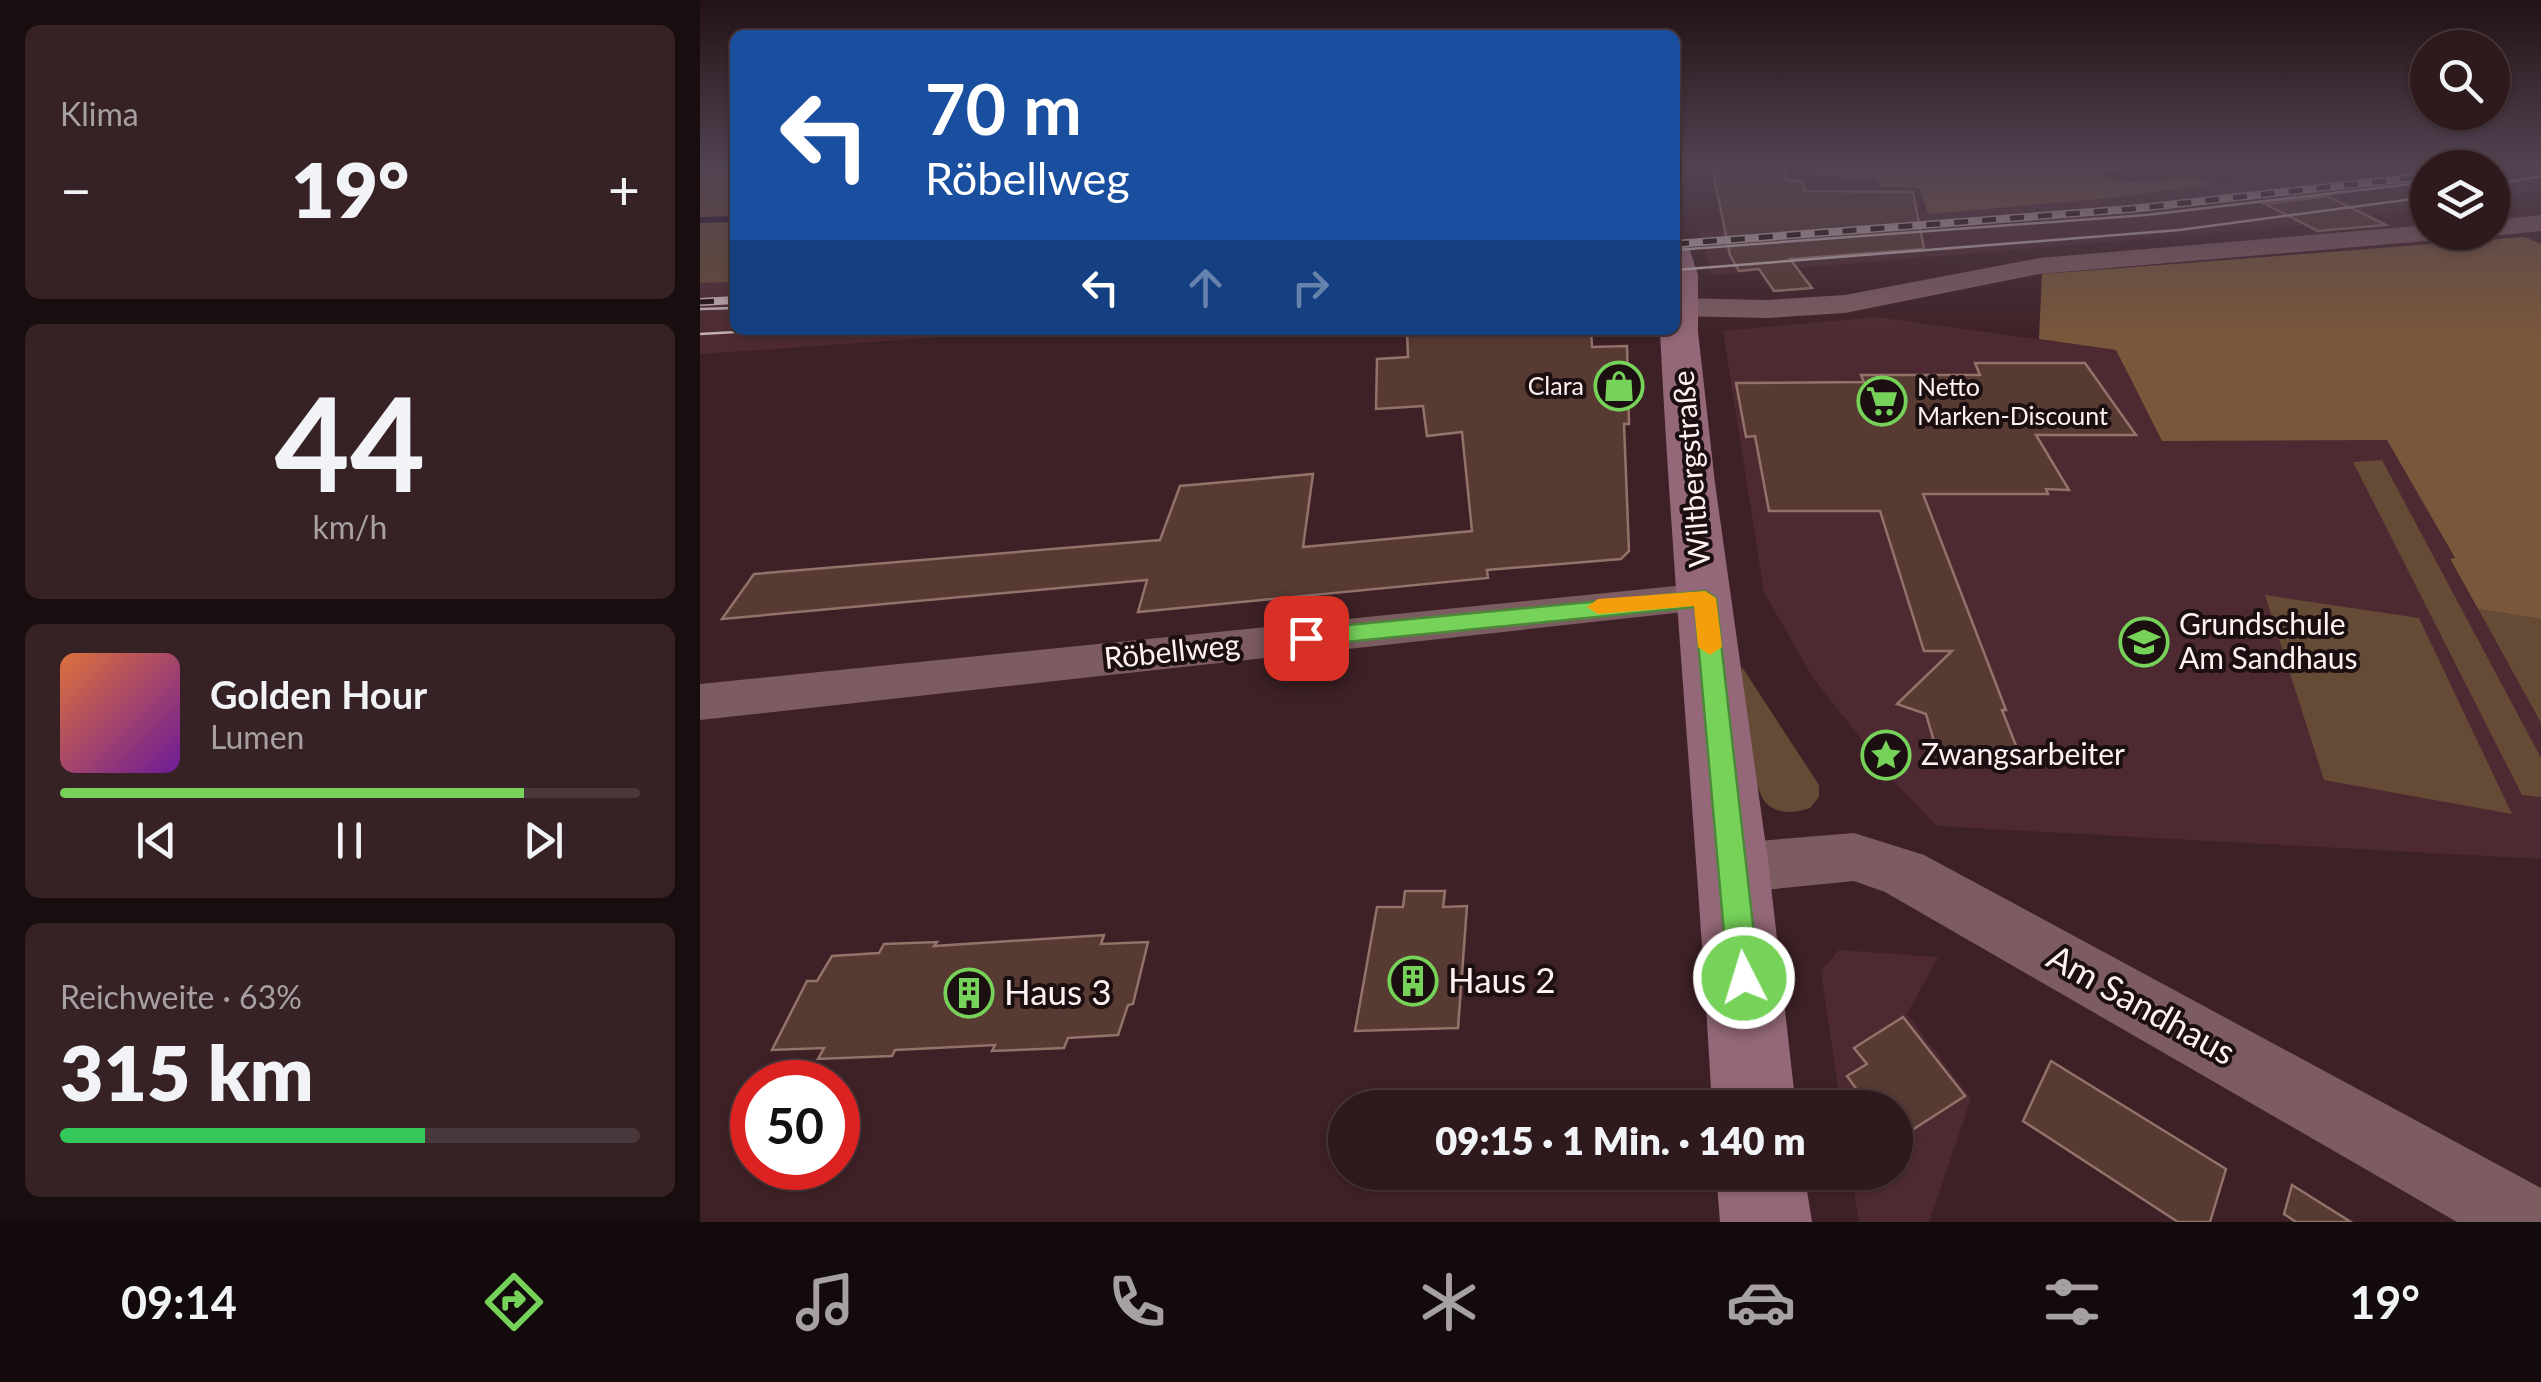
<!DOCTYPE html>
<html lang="de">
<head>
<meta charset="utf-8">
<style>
  :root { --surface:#2e191c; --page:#362225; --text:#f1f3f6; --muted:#a7a0a3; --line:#49383b; --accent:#77d25a }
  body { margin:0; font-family:Lato,sans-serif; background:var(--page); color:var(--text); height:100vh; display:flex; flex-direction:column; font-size:38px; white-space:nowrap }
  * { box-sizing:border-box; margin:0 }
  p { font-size:32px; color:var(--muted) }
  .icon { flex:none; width:55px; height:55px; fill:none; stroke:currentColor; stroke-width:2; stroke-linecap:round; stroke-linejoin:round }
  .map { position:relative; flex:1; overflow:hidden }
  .panel { display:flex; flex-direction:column; gap:25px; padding:25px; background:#190e0f; width:700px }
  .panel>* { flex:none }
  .banner { position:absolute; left:30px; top:30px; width:950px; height:305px; border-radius:15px; box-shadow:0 2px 8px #0004,0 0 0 2px var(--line); background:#1a4fa0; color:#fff; overflow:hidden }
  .buttons { position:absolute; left:1710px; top:30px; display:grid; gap:20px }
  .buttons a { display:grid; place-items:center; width:100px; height:100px; border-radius:50%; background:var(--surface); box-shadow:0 2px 8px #0004,0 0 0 2px var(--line); font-size:50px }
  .speed { position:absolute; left:30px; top:1060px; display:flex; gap:20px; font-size:50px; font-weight:700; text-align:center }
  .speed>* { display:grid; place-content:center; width:130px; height:130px; border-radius:50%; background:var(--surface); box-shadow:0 2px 8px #0004,0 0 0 2px var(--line); line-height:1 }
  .speed .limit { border:15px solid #d22; background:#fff; color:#111 }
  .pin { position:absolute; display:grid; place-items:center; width:85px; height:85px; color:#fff; margin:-42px; border-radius:20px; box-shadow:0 5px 15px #0006 }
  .me { position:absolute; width:110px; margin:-55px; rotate:355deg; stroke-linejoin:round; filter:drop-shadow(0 0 8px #0008) }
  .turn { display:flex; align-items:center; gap:35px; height:210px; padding:0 30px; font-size:45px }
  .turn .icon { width:130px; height:130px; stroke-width:2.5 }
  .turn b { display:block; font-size:70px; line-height:85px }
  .lanes { display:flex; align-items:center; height:95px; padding:0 30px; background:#0003; justify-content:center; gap:50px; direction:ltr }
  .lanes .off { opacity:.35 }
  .big { font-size:75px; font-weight:800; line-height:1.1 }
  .panel .card { flex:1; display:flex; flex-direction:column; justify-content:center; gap:15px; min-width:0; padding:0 35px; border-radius:15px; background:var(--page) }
  .panel .dial { align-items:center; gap:0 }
  .dial b { font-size:130px; line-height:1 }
  .song { display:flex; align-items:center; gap:30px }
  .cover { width:120px; height:120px; border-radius:15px; background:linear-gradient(135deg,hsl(20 70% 55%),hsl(280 70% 35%)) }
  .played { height:10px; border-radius:5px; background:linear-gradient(90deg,var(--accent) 80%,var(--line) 80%) }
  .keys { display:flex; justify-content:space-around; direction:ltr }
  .heat { display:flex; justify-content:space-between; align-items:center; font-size:55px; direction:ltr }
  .charge { height:15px; border-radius:8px; background:linear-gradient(90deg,#34c759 63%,var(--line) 0) }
  .trip { position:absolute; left:628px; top:1090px; width:585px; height:100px; border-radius:50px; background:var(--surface); box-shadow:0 2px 8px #0004,0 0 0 2px var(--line); font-weight:800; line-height:100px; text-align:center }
  .tabs { display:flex; height:160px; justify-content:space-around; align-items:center; background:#120a0b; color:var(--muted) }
  .tabs .icon { width:70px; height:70px }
  .tabs .on { color:var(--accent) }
  .tabs b { font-size:45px; color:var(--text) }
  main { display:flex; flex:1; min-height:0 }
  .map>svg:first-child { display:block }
  .built { fill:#4d2a31 }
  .green { fill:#654b35 }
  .forest { fill:#79573b }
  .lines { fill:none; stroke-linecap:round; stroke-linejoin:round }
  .stream { stroke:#1a0521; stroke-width:6 }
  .building { fill:#573a32; stroke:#93726a; stroke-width:2.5 }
  .street { fill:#7d5c61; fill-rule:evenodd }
  .secondary { fill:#946878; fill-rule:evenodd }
  .tram { stroke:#c4b3b5; stroke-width:2.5 }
  .rail-casing { stroke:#c4b3b5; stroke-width:8 }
  .rail { stroke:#1c0f11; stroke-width:5; stroke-dasharray:14; stroke-linecap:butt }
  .route { fill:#77d25a; stroke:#4d883a; stroke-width:2.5 }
  .slow { fill:#f59e0b }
  .labels { text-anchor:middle; stroke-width:8; stroke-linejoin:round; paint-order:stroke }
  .far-poi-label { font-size:25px; fill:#fdf1f2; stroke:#1c0f11; text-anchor:end }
  .street-label { font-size:30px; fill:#fdf1f2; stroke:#1c0f11 }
  .poi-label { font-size:30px; fill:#fdf1f2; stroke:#1c0f11; text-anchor:start }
  .near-poi-label { font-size:35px; fill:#fdf1f2; stroke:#1c0f11; text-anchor:start }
  .near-street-label { font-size:35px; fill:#fdf1f2; stroke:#1c0f11 }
</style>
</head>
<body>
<main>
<section class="panel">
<div class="card"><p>Klima</p>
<div class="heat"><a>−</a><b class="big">19°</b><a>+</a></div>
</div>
<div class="card dial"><b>44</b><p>km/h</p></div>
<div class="card">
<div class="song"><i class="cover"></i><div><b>Golden Hour</b><p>Lumen</p></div></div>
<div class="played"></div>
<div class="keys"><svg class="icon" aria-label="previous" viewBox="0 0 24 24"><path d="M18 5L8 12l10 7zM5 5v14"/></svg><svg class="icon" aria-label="pause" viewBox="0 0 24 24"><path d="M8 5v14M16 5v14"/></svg><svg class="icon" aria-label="next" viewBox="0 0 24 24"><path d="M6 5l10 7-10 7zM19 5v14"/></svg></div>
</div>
<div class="card"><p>Reichweite · 63%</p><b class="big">315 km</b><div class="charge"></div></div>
</section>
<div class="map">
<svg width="1841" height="1222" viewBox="0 0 1841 1222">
  <rect width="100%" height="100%" fill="#3e2126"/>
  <!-- built -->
  <g class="built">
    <polygon points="1591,167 1841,167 1841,189 1793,198 1792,168 1728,168 1727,208 1589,227 1011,275 1000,232 1410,198 1600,172"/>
    <polygon points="35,282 35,330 343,330 0,354 0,283"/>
    <polygon points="1176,317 1416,350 1462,441 1687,440 1755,559 1750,560 1841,723 1841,859 1237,826 1195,783 1112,676 1064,592 1023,331"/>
    <polygon points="1139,950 1238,957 1207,1014 1271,1099 1229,1222 1159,1222 1151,1173 1195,1172 1195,1108 1141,1107 1121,971"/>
  </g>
  <!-- green -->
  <g class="green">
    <polygon points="0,167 35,167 35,282 0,283"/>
    <polygon points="1682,460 1841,758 1841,797 1822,795 1653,462"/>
    <polygon points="1565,595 1719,618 1812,814 1624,780"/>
    <polygon points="1778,609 1841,619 1841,723"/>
    <path d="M1042 667 1119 785V797L1110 808C1094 814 1071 815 1062 797 1052 779 1038 685 1042 667Z"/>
  </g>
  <!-- forest -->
  <g class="forest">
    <path d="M1111 167H1440L1401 174C1434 193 1479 169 1515 184L1410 198 1228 214 1220 188 1181 186 1176 178 1115 176Z"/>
    <polygon points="1825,237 1841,244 1841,619 1778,609 1750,559 1755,558 1687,440 1462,441 1416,350 1339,339 1342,274"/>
  </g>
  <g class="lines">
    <!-- stream -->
    <polyline class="stream" points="0,220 35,219"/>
  </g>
  <!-- building -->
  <g class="building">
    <polygon points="1012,167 1083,167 1087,180 1102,181 1105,191 1213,192 1224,249 1090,259 1112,288 1074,291 1059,269 1039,271 1030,255"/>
    <polygon points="1627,196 1686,225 1618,231 1565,204"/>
    <polygon points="707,330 891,330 892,347 927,346 929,424 924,424 929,551 921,559 787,570 788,578 438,612 447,580 22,619 54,574 460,540 480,486 613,474 603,547 772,531 762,432 727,436 723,406 676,409 677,359 708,357"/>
    <polygon points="1275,363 1385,363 1436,435 1336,435 1369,490 1346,489 1348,494 1223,494 1306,710 1302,710 1320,756 1238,755 1226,714 1197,704 1252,651 1224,651 1180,511 1069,511 1055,436 1046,437 1036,383 1164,382 1161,375 1280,375"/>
    <polygon points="705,891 745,891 743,907 767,906 758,1028 655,1031 677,907 703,907"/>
    <polygon points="404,935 401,944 448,942 433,1004 428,1005 418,1035 368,1038 364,1048 292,1051 295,1045 195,1050 192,1056 118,1059 124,1048 72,1050 107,981 117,981 132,956 179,953 184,944 237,942 234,946"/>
    <polygon points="1203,1017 1265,1096 1195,1141 1195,1108 1170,1108 1147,1076 1167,1064 1154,1048"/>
    <polygon points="1351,1061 1526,1169 1510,1222 1478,1222 1323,1121"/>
    <polygon points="1592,1185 1651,1222 1596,1222 1584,1214"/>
  </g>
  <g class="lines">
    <!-- street -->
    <g class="street">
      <polygon points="1841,215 1841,231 1792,236 1782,232 1792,232 1792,220"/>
      <polygon points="1728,225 1728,232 1750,232 1737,240 1339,274 1145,313 1067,318 975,316 975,298 1067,300 1145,295 1339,258"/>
      <polygon points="1005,583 1021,588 1027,598 1021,608 0,720 0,684"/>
      <polygon points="1154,833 1224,855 1841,1188 1841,1222 1757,1222 1185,892 1154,881 1034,893 1014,885 1005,868 1014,851 1034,843"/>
    </g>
    <!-- secondary -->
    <g class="secondary">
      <path d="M975 238 987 241 998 275V332L1015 483 1069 868 1096 1108H1012C998 849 973 591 960 332L975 330Z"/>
      <polygon points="1016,1172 1104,1172 1112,1222 1020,1222"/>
    </g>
    <!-- tram -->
    <g class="tram">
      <polyline points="1792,185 1841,176"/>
      <polyline points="975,250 1446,215 1728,182"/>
      <polyline points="975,270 1479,230 1728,197"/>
      <polyline points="0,309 35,308"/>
      <polyline points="0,334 73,330"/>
    </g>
    <!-- rail casing -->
    <g class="rail-casing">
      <g id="rail">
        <polyline points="975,244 1431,209 1728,176"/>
        <polyline points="0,302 35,300"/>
      </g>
    </g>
    <!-- rail -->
    <use href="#rail" class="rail"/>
  </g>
  <!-- sky -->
  <linearGradient id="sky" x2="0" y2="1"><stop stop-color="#221215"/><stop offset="0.49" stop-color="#524352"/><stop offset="1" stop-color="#524352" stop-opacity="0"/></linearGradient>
  <rect width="1841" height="338" fill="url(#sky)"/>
  <!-- route -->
  <polygon class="route" points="1005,591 1016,598 1059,978 1055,989 1044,993 1032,989 1028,978 995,607 606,646 595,638 606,629"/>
  <!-- slow -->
  <polygon class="slow" points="1005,591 1016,598 1022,647 1010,655 998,647 994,606 898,614 887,607 898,599"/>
  <!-- icons -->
  <defs>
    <g id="shop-ring" transform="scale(2.5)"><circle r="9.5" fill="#1c0f11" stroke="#77d25a" stroke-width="1.5"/><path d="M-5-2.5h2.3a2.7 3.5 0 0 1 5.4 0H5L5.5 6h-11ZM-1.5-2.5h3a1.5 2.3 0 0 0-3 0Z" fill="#77d25a"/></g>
    <g id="supermarket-ring" transform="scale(2.5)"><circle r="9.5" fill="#1c0f11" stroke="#77d25a" stroke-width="1.5"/><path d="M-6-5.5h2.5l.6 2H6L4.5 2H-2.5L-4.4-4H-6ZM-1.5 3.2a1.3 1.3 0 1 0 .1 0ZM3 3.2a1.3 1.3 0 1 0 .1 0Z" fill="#77d25a"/></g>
    <g id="school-ring" transform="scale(2.5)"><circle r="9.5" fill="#1c0f11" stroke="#77d25a" stroke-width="1.5"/><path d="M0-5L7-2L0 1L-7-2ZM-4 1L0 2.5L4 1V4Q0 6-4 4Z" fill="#77d25a"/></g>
    <g id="sight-ring" transform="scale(2.5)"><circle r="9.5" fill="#1c0f11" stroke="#77d25a" stroke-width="1.5"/><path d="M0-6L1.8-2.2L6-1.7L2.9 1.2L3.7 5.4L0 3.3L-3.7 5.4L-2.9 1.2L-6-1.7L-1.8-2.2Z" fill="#77d25a"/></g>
    <g id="building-ring" transform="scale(2.5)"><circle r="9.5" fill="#1c0f11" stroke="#77d25a" stroke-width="1.5"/><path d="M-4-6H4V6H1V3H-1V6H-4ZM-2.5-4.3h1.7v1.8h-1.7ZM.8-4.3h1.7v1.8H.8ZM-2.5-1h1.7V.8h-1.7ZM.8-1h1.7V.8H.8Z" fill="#77d25a"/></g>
  </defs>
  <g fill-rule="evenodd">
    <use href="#shop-ring" x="919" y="386"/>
    <use href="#supermarket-ring" x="1182" y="401"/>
    <use href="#school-ring" x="1444" y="642"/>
    <use href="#sight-ring" x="1186" y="755"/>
    <use href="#building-ring" x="713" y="981"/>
    <use href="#building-ring" x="269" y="993"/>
  </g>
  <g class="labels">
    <!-- far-poi labels -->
    <g class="far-poi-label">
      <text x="884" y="395">Clara</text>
      <text x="1217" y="396" text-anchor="start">Netto<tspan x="1217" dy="29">Marken-Discount</tspan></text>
    </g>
    <!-- street labels -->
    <g class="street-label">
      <text transform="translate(992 469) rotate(-95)" y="10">Wiltbergstraße</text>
      <text transform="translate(472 652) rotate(-6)" y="10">Röbellweg</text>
    </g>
    <!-- poi labels -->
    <g class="poi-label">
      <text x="1479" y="635">Grundschule<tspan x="1479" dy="34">Am Sandhaus</tspan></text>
      <text x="1221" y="765">Zwangsarbeiter</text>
    </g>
    <!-- near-poi labels -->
    <g class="near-poi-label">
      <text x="748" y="993">Haus 2</text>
      <text x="304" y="1005">Haus 3</text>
    </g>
    <!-- near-street labels -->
    <g class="near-street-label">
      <text transform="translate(1441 1005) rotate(29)" y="12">Am Sandhaus</text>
    </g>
  </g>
</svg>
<div class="buttons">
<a><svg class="icon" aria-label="search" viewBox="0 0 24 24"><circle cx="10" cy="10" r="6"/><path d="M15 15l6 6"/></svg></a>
<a><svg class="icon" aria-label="layers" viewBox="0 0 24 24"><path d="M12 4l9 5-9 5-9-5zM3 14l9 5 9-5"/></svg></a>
</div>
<div class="speed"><div class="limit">50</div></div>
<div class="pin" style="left:606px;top:638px;background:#d93025"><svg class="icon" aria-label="arrive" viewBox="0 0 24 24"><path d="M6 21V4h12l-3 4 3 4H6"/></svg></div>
<svg class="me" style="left:1044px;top:978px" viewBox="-20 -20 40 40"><circle r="17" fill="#77d25a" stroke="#fff" stroke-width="3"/><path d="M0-11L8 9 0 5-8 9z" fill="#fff"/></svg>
<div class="trip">09:15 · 1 Min. · 140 m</div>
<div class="banner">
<div class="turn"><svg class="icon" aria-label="left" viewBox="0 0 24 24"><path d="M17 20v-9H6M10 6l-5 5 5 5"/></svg><div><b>70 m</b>Röbellweg</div></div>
<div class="lanes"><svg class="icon" aria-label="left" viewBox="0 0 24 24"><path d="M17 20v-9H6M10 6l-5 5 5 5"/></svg><svg class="icon off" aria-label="ahead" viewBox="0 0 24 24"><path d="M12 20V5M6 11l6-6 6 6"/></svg><svg class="icon off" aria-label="right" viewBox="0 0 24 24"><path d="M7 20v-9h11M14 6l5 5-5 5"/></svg></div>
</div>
</div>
</main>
<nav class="tabs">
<b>09:14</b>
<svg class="icon on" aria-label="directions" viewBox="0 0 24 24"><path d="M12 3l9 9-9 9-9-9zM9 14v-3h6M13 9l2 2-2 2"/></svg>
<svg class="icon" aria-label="music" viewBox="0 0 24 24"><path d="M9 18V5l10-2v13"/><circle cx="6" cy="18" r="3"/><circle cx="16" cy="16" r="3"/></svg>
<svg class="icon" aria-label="phone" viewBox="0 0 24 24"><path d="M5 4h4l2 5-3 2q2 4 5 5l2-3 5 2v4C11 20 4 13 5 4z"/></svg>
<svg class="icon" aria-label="climate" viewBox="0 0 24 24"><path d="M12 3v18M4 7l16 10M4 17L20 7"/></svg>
<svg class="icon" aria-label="car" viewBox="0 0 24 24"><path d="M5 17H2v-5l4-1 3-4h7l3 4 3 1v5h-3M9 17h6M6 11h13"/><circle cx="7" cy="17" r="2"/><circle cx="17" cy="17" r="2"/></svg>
<svg class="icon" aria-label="filters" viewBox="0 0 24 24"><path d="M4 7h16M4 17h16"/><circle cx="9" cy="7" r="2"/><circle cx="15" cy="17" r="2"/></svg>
<b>19°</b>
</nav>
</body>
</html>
